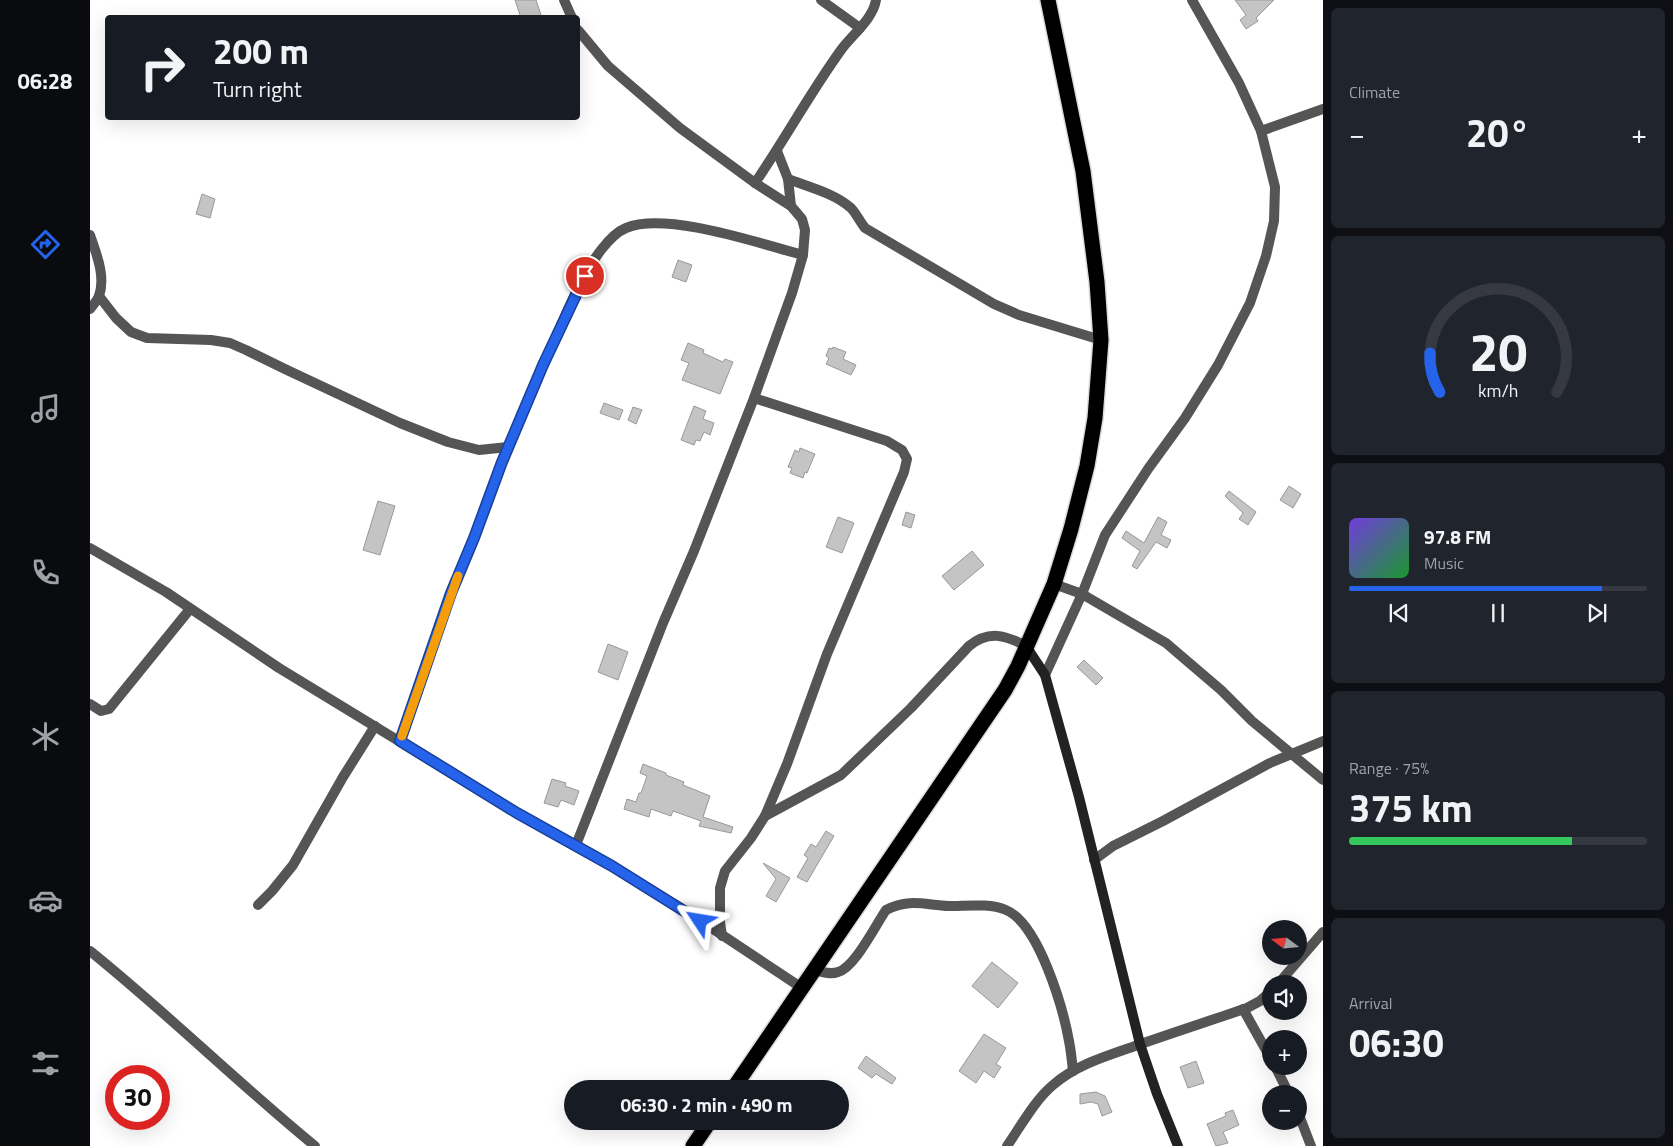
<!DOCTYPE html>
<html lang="en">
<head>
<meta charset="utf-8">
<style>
  :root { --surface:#171b24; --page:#20242c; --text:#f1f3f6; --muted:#9ea1a6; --line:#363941; --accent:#2563eb }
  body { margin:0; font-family:"Titillium Web",sans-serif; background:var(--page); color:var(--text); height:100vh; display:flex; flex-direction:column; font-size:19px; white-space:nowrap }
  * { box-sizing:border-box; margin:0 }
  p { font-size:16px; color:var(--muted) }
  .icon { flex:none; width:28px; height:28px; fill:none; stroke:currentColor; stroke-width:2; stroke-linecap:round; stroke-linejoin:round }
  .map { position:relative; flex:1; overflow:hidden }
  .panel { display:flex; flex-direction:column; gap:8px; padding:8px; background:#0d0f14; width:350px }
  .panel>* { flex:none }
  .guide { position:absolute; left:15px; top:15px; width:475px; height:105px; border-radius:5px; box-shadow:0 5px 20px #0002; background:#171b24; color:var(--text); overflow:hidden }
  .needle { width:32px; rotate:286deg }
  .tools { position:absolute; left:1172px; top:920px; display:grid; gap:10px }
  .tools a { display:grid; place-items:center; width:45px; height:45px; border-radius:50%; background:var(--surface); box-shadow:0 5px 20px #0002; font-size:25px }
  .speed { position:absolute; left:15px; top:1065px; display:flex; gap:10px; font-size:25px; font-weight:700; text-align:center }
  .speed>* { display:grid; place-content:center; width:65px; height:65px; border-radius:50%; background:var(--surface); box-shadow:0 5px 20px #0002; line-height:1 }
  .speed .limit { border:8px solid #d22; background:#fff; color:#111 }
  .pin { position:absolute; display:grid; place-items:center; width:42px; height:42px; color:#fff; margin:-21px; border:2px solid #fff; border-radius:50%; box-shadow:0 1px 5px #0007 }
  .me { position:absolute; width:55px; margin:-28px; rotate:303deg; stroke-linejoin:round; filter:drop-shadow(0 0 4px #0008) }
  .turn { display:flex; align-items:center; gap:18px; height:105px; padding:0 25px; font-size:22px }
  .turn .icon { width:65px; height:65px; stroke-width:2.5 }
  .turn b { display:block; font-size:35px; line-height:42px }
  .big { font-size:38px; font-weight:700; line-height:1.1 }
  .panel .widget { flex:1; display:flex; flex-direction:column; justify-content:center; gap:8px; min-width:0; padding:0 18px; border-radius:8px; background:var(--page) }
  .panel .dial { align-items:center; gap:0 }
  .dial svg { height:130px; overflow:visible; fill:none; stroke:var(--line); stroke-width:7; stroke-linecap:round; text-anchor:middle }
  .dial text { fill:var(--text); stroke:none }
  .song { display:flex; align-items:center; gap:15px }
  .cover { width:60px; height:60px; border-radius:8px; background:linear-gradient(135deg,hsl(260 70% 55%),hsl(130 70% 35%)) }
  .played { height:5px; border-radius:2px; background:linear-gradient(90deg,var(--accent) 85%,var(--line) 85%) }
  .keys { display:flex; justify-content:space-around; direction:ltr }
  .heat { display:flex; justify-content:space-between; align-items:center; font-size:28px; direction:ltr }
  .charge { height:8px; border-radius:4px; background:linear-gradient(90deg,#34c759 75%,var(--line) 0) }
  .trip { position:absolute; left:474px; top:1080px; width:285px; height:50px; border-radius:25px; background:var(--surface); box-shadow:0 5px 20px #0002; font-weight:700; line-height:50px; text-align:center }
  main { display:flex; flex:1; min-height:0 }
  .tabs { display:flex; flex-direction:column; width:90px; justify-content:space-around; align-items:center; background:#090b0e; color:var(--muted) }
  .tabs .icon { width:35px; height:35px }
  .tabs .current { color:var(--accent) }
  .tabs b { font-size:22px; color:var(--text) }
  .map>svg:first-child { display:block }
  .building { fill:#c4c4c4; stroke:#999 }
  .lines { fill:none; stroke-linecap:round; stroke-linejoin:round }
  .highway-casing { stroke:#dbdbdb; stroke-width:18 }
  .street { stroke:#555; stroke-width:10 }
  .secondary { stroke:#222; stroke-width:10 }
  .highway { stroke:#000; stroke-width:15 }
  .route-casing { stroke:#184099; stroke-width:12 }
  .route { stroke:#2563eb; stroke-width:9 }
  .slow { stroke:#f59e0b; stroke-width:9 }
</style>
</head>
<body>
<main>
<nav class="tabs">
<b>06:28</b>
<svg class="icon current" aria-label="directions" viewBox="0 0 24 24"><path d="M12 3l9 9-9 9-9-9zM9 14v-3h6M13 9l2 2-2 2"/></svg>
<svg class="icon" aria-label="music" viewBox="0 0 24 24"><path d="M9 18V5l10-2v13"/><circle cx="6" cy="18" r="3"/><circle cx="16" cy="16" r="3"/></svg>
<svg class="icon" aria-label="phone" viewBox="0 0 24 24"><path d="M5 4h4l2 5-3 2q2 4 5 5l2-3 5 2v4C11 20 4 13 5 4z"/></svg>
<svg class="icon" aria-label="climate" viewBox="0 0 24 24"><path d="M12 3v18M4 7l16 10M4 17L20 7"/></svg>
<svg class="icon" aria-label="car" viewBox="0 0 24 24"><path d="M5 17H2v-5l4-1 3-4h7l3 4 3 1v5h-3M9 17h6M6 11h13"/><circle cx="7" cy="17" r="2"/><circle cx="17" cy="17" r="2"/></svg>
<svg class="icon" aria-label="filters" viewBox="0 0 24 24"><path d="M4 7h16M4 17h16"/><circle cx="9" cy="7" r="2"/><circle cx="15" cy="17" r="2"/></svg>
</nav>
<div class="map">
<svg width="1233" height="1146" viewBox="0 0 1233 1146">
  <rect width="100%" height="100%" fill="#fff"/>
  <!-- building -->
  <g class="building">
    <polygon points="425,0 446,0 452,18 431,18"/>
    <polygon points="1145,0 1184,0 1166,18 1168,21 1156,29 1150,20 1156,15"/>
    <polygon points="112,194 125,199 120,218 106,214"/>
    <polygon points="588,260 602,265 596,282 582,277"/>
    <polygon points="598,343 614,350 613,353 633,362 635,359 643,362 630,394 592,380 599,363 591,360"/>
    <polygon points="743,347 756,352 753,359 766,365 761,375 736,364 739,358 736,356 739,348 742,349"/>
    <polygon points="514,403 533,410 529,420 510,413"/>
    <polygon points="604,406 616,411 613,419 624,423 620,435 614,432 610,441 606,440 604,445 591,440"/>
    <polygon points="543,407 552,410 546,424 538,420"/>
    <polygon points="710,448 725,454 717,473 715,472 713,478 700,473 702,468 698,467 705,450 709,452"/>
    <polygon points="1199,486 1211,494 1203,508 1190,500"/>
    <polygon points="1139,491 1166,512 1158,525 1149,519 1153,513 1135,496"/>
    <polygon points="288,501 305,506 290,555 273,550"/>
    <polygon points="816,512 825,515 821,528 812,525"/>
    <polygon points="748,517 764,523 752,553 736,547"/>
    <polygon points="1068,517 1077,522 1071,535 1081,540 1077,548 1066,542 1047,569 1042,566 1050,551 1032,538 1036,531 1054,543"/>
    <polygon points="882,551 894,565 864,590 852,576"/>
    <polygon points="518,644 538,652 528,680 508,672"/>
    <polygon points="994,660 1013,678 1006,685 987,667"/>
    <polygon points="553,764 576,773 576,775 594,782 593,785 620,796 613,817 643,827 641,833 609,826 611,821 583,811 581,816 561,809 559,817 534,809 537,799 546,802 549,793 551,793 557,776 550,773"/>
    <polygon points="462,779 476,783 475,786 489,791 484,805 471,800 468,807 454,803"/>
    <polygon points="736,831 744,836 717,882 707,877 718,858 714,855 721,844 726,847"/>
    <polygon points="673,863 700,878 686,902 676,896 686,879"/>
    <polygon points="902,962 928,983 908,1008 882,986"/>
    <polygon points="894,1034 916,1048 906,1064 911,1067 904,1078 894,1071 886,1083 869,1071"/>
    <polygon points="776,1056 806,1078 802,1084 786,1074 782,1078 768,1068"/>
    <polygon points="1106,1061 1114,1083 1098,1088 1090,1067"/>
    <polygon points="1006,1092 1015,1096 1022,1112 1012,1116 1008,1104 1001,1102 990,1104 990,1094"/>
    <polygon points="1143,1110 1149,1125 1133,1132 1138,1143 1126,1146 1117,1124 1136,1116 1135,1113"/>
  </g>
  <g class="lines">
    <!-- highway casing -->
    <g class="highway-casing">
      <g id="highway">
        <polyline points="643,1089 915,690 928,666 964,584 981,529 997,466 1005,418 1011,340 1007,282 993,171 958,0"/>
        <polyline points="603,1146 620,1121"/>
      </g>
    </g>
    <!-- street -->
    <g class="street">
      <polyline points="474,0 482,18"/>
      <polyline points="731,0 770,28"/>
      <polyline points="1171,131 1233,109"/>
      <polyline points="687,151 698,179 701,206"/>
      <path d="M698 179C719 187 744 193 761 208 766 213 770 222 775 228L904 304 929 315 1011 340"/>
      <path d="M665 183C695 139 720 93 751 50 762 35 783 19 786 0"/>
      <path d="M0 235C6 253 16 276 9 296 7 301 3 305 0 309"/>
      <polyline points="9,296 26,318 41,332 57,338 121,340 140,343 156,350 197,370 310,423 358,442 389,450 418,447"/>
      <polyline points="0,548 76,592 189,668 427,813 522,866 599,913 712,988"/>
      <polyline points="964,584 992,594 1076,643 1131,690 1162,721 1233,780"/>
      <polyline points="955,675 992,594 1015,535 1058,469 1095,418 1128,365 1160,303 1176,256 1184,221 1185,187 1171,131 1149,83 1102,0"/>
      <polyline points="0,704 11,711 19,709 100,609"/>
      <path d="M310 741C328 693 343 643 361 595 368 575 378 556 385 536 408 473 431 411 460 350 475 317 489 279 511 250 518 241 526 232 536 228 576 211 671 244 713 255"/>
      <path d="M675 816 751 775 821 708 879 646C899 630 915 635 936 646"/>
      <polyline points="486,845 573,623 604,551 664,398 702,293 713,255 715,230 712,219 701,206 665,183 590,128 518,66 488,30"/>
      <polyline points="1004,860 1023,846 1073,821 1180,763 1233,741"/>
      <polyline points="168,905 182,891 203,865 253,777 285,726"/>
      <polyline points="632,936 630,922 630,888 635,871 661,838 675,816 697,764 737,654 814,472 817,459 812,450 797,441 664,398"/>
      <path d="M0 951C77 1013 148 1083 225 1146"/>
      <path d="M724 970C732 972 740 975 748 972 765 967 785 926 796 910 819 898 835 905 859 906 877 906 899 903 916 910 949 924 973 1008 979 1041 981 1051 982 1061 983 1071"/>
      <polyline points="1188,984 1233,932"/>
      <polyline points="1153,1009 1181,1059"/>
      <polyline points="1185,1066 1199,1094"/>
      <polyline points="1209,1115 1221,1146"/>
      <path d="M917 1146C931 1126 944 1101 963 1085 986 1065 1016 1056 1045 1046 1082 1033 1119 1021 1157 1008L1170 1001 1181 991"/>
    </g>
    <!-- secondary -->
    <polyline class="secondary" points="936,646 955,675 989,797 1050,1044 1067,1094 1088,1146"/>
    <!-- highway -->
    <use href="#highway" class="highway"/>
  </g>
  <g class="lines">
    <!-- route casing -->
    <g class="route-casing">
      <polyline id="route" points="495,276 453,365 412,462 384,538 361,593 310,741 427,813 522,866 610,921"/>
    </g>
    <!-- route -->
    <use href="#route" class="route"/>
    <!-- slow -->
    <polyline class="slow" points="312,736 368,576"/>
  </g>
</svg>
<div class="tools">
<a><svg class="needle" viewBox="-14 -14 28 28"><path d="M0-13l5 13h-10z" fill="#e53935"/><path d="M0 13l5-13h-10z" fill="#9ea1a6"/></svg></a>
<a><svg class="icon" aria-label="sound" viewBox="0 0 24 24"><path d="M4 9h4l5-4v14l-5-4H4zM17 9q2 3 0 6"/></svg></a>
<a>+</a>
<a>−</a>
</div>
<div class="speed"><div class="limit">30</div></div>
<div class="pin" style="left:495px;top:276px;background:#d93025"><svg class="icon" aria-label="arrive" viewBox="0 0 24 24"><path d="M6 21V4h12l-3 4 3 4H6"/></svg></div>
<svg class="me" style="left:610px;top:921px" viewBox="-20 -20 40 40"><path d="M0-17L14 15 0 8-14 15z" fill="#2563eb" stroke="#fff" stroke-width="4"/></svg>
<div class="trip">06:30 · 2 min · 490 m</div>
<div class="guide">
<div class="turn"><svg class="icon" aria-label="right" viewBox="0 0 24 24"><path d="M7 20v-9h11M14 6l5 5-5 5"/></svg><div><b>200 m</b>Turn right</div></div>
</div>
</div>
<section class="panel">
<div class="widget"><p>Climate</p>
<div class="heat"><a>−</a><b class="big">20°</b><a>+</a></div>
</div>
<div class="widget dial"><svg viewBox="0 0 100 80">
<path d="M14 69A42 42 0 1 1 86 69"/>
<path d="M14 69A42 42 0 0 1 8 45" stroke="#2563eb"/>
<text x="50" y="56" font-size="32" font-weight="700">20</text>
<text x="50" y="72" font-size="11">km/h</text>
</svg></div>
<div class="widget">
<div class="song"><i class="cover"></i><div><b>97.8 FM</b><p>Music</p></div></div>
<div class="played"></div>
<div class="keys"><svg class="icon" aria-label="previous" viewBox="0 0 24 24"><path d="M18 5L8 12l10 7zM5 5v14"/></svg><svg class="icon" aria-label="pause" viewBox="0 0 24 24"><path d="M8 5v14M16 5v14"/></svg><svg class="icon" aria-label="next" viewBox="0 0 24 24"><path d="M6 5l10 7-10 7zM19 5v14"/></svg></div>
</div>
<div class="widget"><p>Range · 75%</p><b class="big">375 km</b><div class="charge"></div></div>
<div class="widget"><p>Arrival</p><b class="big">06:30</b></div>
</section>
</main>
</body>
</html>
